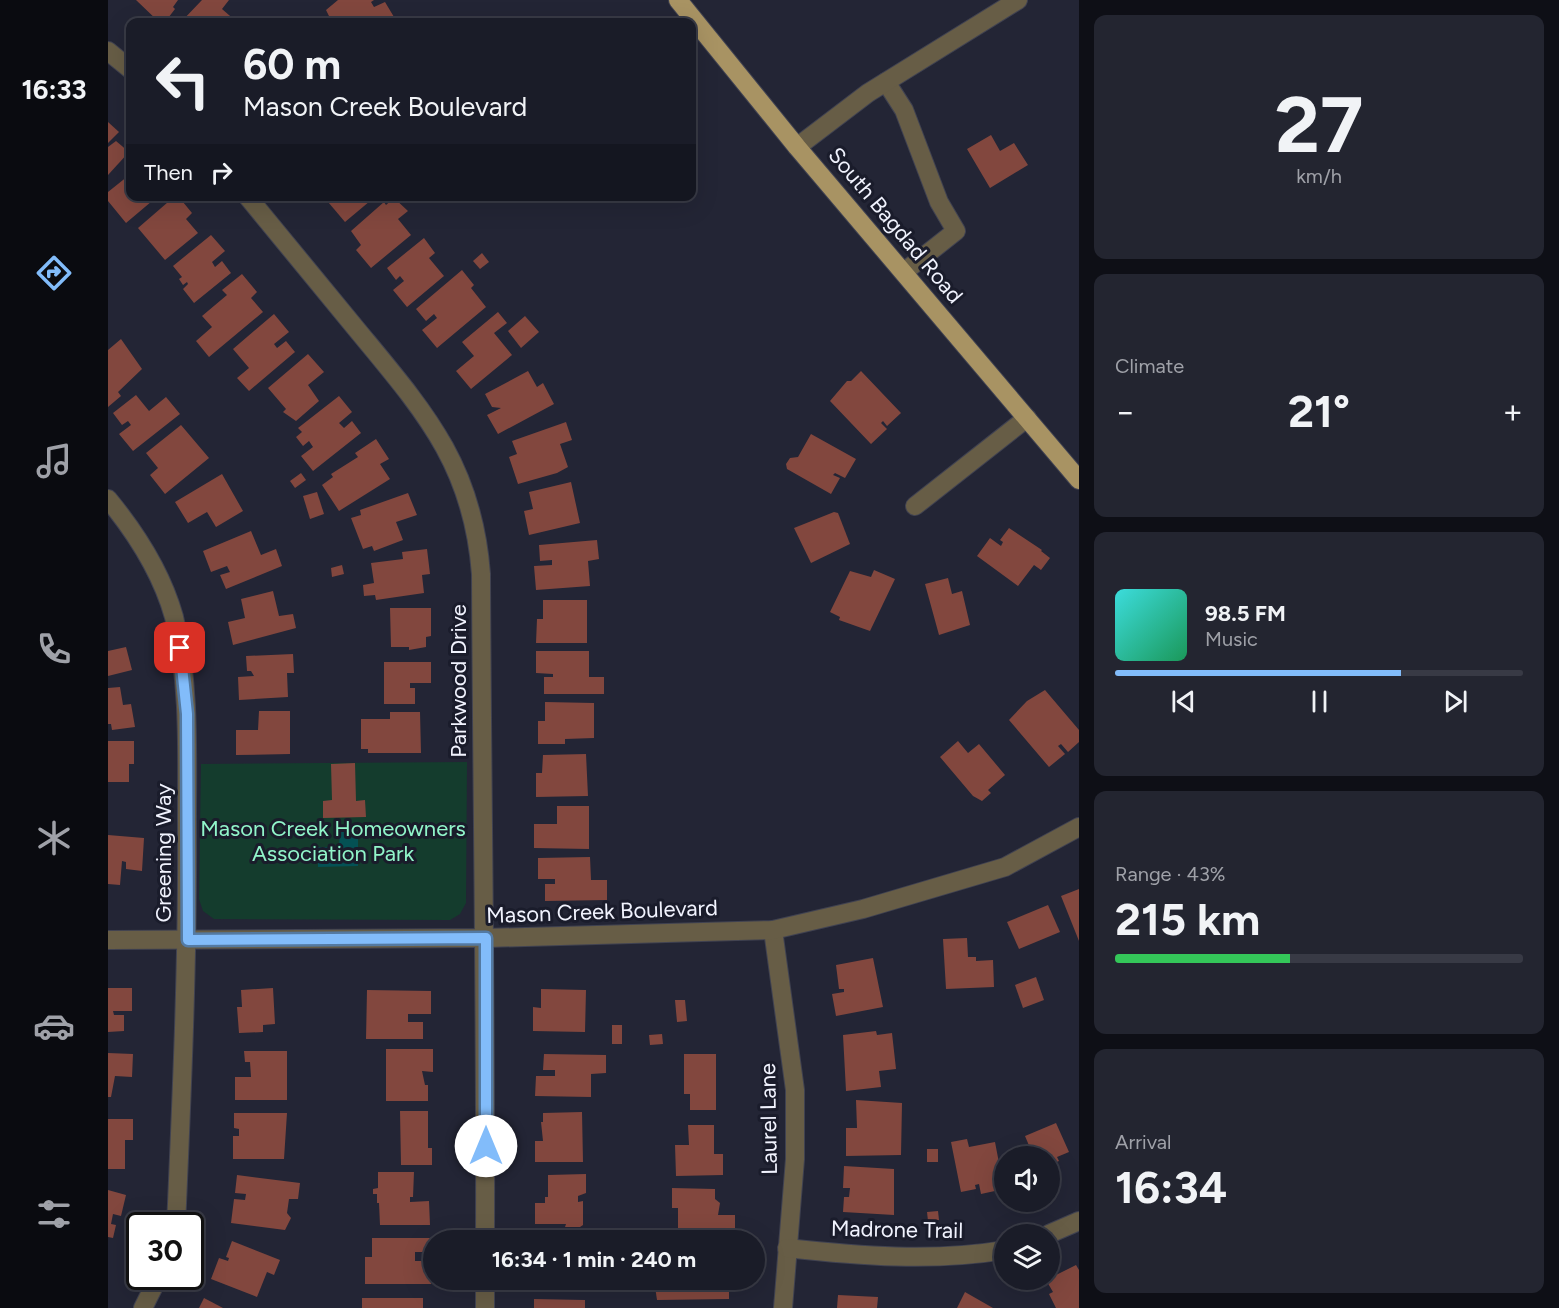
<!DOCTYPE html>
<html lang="en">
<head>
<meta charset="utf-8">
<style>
  :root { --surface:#1a1c28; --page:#232530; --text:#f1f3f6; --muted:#9fa1a8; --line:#383a45; --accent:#82bcfa }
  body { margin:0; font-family:Figtree,sans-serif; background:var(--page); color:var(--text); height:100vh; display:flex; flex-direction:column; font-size:22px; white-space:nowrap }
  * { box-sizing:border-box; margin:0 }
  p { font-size:20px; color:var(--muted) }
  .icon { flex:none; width:33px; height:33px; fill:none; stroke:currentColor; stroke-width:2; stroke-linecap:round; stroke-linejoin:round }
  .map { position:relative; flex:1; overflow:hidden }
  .panel { display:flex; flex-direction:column; gap:15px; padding:15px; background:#0e0f16; width:480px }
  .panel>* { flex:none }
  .guide { position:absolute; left:18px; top:18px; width:570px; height:183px; border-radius:12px; box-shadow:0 6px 24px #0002,0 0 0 2px var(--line); background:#1a1c28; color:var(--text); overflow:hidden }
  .tools { position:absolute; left:886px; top:1146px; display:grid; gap:12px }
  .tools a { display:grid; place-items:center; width:66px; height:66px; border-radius:50%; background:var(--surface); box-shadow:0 6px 24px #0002,0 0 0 2px var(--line); font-size:30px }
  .speed { position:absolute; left:18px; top:1212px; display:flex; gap:12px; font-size:30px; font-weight:700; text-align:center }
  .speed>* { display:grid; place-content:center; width:78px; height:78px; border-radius:50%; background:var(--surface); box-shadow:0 6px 24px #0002,0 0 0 2px var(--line); line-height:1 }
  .speed .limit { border:3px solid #111; border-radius:9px; background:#fff; color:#111 }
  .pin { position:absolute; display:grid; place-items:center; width:51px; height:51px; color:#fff; margin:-26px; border-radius:12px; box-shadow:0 3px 9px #0006 }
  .me { position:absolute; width:66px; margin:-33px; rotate:0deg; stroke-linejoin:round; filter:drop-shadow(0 0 4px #0008) }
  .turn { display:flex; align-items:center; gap:21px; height:126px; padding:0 18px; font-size:27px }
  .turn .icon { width:78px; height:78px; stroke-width:2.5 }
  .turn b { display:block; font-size:42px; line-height:51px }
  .then { display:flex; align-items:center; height:57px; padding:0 18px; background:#0003; gap:12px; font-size:22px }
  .big { font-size:45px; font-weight:700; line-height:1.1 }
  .panel .card { flex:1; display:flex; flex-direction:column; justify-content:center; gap:9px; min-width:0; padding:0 21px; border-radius:12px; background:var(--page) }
  .panel .dial { align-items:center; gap:0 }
  .dial b { font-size:78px; line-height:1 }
  .song { display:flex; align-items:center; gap:18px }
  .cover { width:72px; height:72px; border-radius:9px; background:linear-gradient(135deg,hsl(180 70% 55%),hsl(150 70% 35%)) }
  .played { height:6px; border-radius:3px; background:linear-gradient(90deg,var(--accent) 70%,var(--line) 70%) }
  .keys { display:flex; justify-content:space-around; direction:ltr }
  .heat { display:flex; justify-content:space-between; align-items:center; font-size:33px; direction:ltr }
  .charge { height:9px; border-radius:4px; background:linear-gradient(90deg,#34c759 43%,var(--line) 0) }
  .trip { position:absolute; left:315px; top:1230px; width:342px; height:60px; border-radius:30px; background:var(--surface); box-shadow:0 6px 24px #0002,0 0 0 2px var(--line); font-weight:700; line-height:60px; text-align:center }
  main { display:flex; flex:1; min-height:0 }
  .tab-bar { display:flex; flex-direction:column; width:108px; justify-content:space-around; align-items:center; background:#0a0b10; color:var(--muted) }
  .tab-bar .icon { width:42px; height:42px }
  .tab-bar .current { color:var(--accent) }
  .tab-bar b { font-size:27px; color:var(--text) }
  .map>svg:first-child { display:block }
  .green { fill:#143c2d }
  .water { fill:#045154 }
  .building { fill:#82473e }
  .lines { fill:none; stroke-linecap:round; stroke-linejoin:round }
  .minor-casing { stroke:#404251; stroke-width:20 }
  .major-casing { stroke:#404251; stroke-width:20 }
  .minor { stroke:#675d46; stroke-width:18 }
  .major { stroke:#a89363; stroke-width:18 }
  .route-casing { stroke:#547aa2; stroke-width:15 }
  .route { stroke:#82bcfa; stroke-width:10 }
  .labels { text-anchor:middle; stroke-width:6; stroke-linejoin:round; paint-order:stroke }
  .street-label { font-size:22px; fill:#f1f3fe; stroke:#1a1c2b }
  .park-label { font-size:22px; fill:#91f5ca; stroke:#1a1c2b }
</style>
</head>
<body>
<main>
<nav class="tab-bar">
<b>16:33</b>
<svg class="icon current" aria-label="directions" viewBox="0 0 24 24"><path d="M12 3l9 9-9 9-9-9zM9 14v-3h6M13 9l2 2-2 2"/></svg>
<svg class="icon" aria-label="music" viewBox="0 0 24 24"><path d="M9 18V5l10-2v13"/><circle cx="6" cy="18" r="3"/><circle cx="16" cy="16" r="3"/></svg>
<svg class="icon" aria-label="phone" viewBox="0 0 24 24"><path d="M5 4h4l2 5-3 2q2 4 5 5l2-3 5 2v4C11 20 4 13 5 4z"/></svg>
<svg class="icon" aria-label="climate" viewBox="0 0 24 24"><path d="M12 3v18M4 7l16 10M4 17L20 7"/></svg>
<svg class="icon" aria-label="car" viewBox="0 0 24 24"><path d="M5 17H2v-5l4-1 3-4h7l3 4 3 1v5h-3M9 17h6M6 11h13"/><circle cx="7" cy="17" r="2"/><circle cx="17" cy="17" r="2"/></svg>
<svg class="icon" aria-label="filters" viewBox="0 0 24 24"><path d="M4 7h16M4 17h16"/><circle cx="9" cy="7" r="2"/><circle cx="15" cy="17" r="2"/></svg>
</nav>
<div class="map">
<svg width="971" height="1308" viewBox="0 0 971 1308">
  <rect width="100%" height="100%" fill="#232535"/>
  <!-- green -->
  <polygon class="green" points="359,762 358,903 352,914 342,920 106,919 95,911 91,899 93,764"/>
  <!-- water -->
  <polygon class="water" points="232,832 250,832 250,866 210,867 210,847 231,847"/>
  <!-- building -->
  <g class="building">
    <polygon points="28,0 70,0 65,7 67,9 57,22 51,22"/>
    <polygon points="94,0 121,0 114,9 129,22 73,22"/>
    <polygon points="230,0 266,0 263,2 266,7 277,2 289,22 224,22 218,10"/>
    <polygon points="0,122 11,132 0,143"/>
    <polygon points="883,135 892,151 906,143 920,165 882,188 859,149"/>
    <polygon points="8,141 21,152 0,175 0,147"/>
    <polygon points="22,165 22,196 50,196 18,223 0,201 0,192 20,176 16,171"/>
    <polygon points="67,196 70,196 84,213 78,219 90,233 57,260 30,228"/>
    <polygon points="215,196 268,196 237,222"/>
    <polygon points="286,198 300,211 290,219 303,235 263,268 248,250 253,245 243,231 276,202 278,205"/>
    <polygon points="103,235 117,251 104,262 107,267 114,261 123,273 86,303 75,289 80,284 79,282 75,285 71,279 74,277 65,266"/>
    <polygon points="316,238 327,253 321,258 336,276 299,307 285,290 296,281 292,276 288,280 279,268"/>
    <polygon points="374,253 381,262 372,269 365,261"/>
    <polygon points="354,270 366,285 363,288 378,307 329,348 314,330 329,318 326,314 318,321 308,309"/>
    <polygon points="134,274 149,292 143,298 155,312 101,357 88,341 104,327 94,316 119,295 114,290"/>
    <polygon points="390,312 399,323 386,333 404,355 363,389 348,371 366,356 354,342"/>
    <polygon points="166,314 181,332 166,344 169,348 178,341 187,352 141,391 129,378 141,368 125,349"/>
    <polygon points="417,316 431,332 413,348 400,331"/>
    <polygon points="13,339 34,369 10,392 13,396 0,407 0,350"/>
    <polygon points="200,354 216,372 200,385 211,401 188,421 175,412 178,409 160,388"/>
    <polygon points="420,371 429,387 435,383 446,404 390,434 379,415 393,408 384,407 377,394"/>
    <polygon points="753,371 793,413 779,426 775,421 773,423 779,429 763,444 722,401 739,381 743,381"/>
    <polygon points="28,395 41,411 58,397 72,414 25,451 11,434 23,425 20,421 14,425 5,413"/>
    <polygon points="231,396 244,412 231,423 236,428 244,421 253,433 205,471 193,456 205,447 201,441 195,446 188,437 194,432 190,428"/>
    <polygon points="458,422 464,440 452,444 460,467 449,473 410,484 401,457 409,454 404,441"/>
    <polygon points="73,425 101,458 57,494 42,475 50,468 38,453"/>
    <polygon points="703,434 748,459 737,478 727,473 725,475 732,478 723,494 679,469 678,464 682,458 690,457"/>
    <polygon points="268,439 281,459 272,464 282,479 231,511 214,485 225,477 223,474 250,457 247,453"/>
    <polygon points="193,473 198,480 187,488 182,481"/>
    <polygon points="114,474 135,511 108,527 99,512 80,523 67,502"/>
    <polygon points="463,482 472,523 421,535 416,511 425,509 421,492"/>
    <polygon points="209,492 216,514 202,519 195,496"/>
    <polygon points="300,493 309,515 288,522 295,540 266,551 264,546 255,549 243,518 253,515 252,510"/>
    <polygon points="726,512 730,513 742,544 703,563 686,528"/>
    <polygon points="901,528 934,550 933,551 942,558 933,570 926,565 910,586 869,556 882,538 893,546 895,542 892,540"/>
    <polygon points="143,531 153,555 168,549 174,566 118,589 112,575 122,572 119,566 103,572 95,551"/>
    <polygon points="489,540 491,559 480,561 482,586 428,590 426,566 444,565 444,560 432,561 431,545"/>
    <polygon points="319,549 322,574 314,575 316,593 268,600 267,595 256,596 255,585 266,583 263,563 295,559 294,552"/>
    <polygon points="234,565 236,574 224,577 223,568"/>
    <polygon points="766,570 787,579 762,631 731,620 732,617 722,612 742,571 763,577"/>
    <polygon points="840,578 844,594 854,591 862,625 831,635 817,584"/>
    <polygon points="165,591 171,616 185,614 188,628 125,645 120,622 137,618 133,599"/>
    <polygon points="435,600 479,600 479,643 428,643 429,619 435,619"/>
    <polygon points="282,608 323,608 323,636 318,637 318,647 301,650 301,647 283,647"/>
    <polygon points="18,647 24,670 0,676 0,651"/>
    <polygon points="428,651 481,651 481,677 496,677 496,694 436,694 436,677 445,677 445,674 428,673"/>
    <polygon points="185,654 186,673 179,673 180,697 131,700 130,677 146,676 143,671 139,671 138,656"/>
    <polygon points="276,662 323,662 323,683 302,683 302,688 307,688 307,704 276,704"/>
    <polygon points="12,687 15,705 23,704 27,727 4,730 3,724 0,724 0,688"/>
    <polygon points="937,690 971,730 971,742 960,752 953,744 950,746 957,754 941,767 901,720 919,701"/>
    <polygon points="437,702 486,703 486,738 457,739 457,744 430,744 430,721 437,721"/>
    <polygon points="151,711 182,711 182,754 128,755 128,730 150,730"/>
    <polygon points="282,712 312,712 313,753 260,753 260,749 253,749 253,719 282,719"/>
    <polygon points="0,741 26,741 26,764 21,764 21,782 0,782"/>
    <polygon points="850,741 860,753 871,744 897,775 880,790 883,793 874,801 865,796 832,757"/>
    <polygon points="478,754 480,796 428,797 428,773 434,773 435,755"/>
    <polygon points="247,763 248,801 257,800 258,817 215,818 215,801 224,800 223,764"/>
    <polygon points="449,806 481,806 481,849 426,848 426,824 449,824"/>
    <polygon points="0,835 36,838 34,871 18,869 18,862 14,861 12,885 0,884"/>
    <polygon points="482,857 483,880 499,880 499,900 437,901 437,884 447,884 447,879 430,879 430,858"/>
    <polygon points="971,889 971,941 953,896"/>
    <polygon points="940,905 952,932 911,949 899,922"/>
    <polygon points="859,938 860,957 868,957 868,961 885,960 886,987 838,989 835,939"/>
    <polygon points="765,958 775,1007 728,1016 724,994 736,992 736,989 731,989 728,965"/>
    <polygon points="928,977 936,1000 915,1008 907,985"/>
    <polygon points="0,988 24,988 24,1011 5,1011 6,1015 16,1015 16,1031 0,1032"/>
    <polygon points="165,988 167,1024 155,1025 155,1032 131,1033 129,1007 134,1007 133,990"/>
    <polygon points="433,989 478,990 477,1032 425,1031 425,1007 433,1008"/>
    <polygon points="259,990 323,991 323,1014 300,1014 300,1022 315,1022 315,1039 258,1039"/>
    <polygon points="567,1000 577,1000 579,1021 569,1022"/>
    <rect x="504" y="1025" width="10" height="19"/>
    <polygon points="768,1031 769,1035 784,1033 788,1069 771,1071 773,1087 738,1091 735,1035"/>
    <polygon points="554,1034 555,1044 542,1045 541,1035"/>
    <polygon points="278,1049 325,1049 325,1072 314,1071 317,1085 320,1085 320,1101 278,1101"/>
    <polygon points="136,1051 179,1051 179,1100 127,1100 127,1077 143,1077 142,1062 137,1062"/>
    <polygon points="0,1053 25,1054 24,1077 7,1076 3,1097 0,1097"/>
    <polygon points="436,1054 498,1055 498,1073 483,1074 483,1097 427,1096 428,1076 447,1076 447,1070 435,1070"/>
    <polygon points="576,1054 608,1054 608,1110 582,1110 582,1094 576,1094"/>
    <polygon points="748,1100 794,1103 793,1155 738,1156 738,1128 749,1128"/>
    <polygon points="292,1111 320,1111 320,1148 324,1148 324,1165 293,1165"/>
    <polygon points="474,1112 475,1162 427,1162 427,1141 435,1141 433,1122 435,1122 435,1113"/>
    <polygon points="126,1113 179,1113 176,1159 125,1159 125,1136 131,1136 131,1129 126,1128"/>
    <polygon points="0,1119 25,1119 25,1140 17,1140 17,1169 0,1169"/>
    <polygon points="948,1123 961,1152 949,1157 951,1161 943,1164 948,1175 942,1178 942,1156 921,1156 925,1155 917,1136"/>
    <polygon points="580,1125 606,1125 606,1154 615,1154 615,1175 568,1176 567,1145 581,1145"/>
    <polygon points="859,1139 861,1147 887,1142 896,1189 873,1194 871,1184 867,1185 868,1189 853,1192 843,1142"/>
    <rect x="819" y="1149" width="11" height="13"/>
    <polygon points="736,1166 786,1169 786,1215 735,1212 736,1197 741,1197 742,1188 735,1188"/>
    <polygon points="270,1172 306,1172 305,1197 302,1197 302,1202 321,1201 322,1225 272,1225 271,1203 269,1203 269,1194 265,1194 265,1189 270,1188"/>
    <polygon points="478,1174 478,1193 470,1196 470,1202 475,1201 475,1225 472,1227 457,1227 458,1224 427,1224 427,1203 437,1203 437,1197 440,1197 440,1175"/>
    <polygon points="129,1175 192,1183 190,1199 181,1199 179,1213 183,1218 177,1230 123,1223 126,1199 137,1200 138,1194 127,1193"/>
    <polygon points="564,1188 607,1189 607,1199 612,1203 610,1215 627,1215 627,1239 570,1238 570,1208 564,1208"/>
    <polygon points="0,1190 18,1195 13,1216 5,1214 3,1224 8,1225 5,1238 0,1237"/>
    <polygon points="830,1211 831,1220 820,1221 819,1212"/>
    <polygon points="478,1237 478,1240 437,1240 437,1238"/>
    <polygon points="264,1238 323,1238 323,1252 307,1252 307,1261 323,1261 323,1284 257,1284 257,1257 264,1257"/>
    <polygon points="124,1241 172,1260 166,1275 159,1272 149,1297 103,1279 111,1258 120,1261 121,1258 118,1257"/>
    <polygon points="968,1265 971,1270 971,1308 948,1308 941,1294 945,1292 938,1280"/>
    <rect x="427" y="1280" width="51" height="6"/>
    <polygon points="546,1280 621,1280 621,1299 549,1300"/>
    <polygon points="857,1292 885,1308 849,1308"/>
    <polygon points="730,1295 770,1297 769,1308 729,1308"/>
    <polygon points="96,1298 115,1308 91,1308"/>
    <rect x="254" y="1298" width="61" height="10"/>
    <polygon points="426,1299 477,1300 477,1308 426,1308"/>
  </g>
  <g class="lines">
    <!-- minor casing -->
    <g class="minor-casing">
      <g id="minor">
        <polyline points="0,51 22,69"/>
        <polyline points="778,82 796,110 831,202 848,231 796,272"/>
        <polyline points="689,147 760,93 910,0"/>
        <path d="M139 196C176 241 213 286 250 331 316 411 365 465 373 574 374 796 378 1018 377 1240"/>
        <path d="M0 499C28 533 54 574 66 617 82 684 79 753 79 821 80 956 74 1091 68 1226"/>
        <polyline points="807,506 919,418"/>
        <polyline points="665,930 687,1090 687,1159 675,1308"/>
        <polyline points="0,940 378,938 665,930 755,909 897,867 971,827"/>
        <polyline points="941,1234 971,1221"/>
        <path d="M679 1248C751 1256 825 1262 897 1250"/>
        <polyline points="35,1308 51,1276"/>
        <polyline points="377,1308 377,1280"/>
      </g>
    </g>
    <!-- major casing -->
    <g class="major-casing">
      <polyline id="major" points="570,0 689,147 971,480"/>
    </g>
    <!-- minor -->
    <use href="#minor" class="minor"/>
    <!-- major -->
    <use href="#major" class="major"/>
  </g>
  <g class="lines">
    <!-- route casing -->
    <g class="route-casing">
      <polyline id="route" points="72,648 79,714 80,940 378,938 378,1146"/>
    </g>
    <!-- route -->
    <use href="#route" class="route"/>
  </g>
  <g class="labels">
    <!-- street labels -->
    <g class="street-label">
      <text transform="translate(788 225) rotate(50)" y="8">South Bagdad Road</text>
      <text transform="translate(350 681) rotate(-90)" y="8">Parkwood Drive</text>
      <text transform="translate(55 853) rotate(-90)" y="8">Greening Way</text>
      <text transform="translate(494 911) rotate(-2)" y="8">Mason Creek Boulevard</text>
      <text transform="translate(660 1119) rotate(-91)" y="8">Laurel Lane</text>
      <text transform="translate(789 1229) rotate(1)" y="8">Madrone Trail</text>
    </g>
    <!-- park labels -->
    <g class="park-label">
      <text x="225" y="836">Mason Creek Homeowners<tspan x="225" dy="25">Association Park</tspan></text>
    </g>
  </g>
</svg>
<div class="tools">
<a><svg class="icon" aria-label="sound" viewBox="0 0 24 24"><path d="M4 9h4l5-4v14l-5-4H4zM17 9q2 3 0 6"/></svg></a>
<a><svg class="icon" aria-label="layers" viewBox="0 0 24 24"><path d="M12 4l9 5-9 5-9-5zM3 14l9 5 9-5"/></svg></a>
</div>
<div class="speed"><div class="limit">30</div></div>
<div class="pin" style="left:72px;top:648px;background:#d93025"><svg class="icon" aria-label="arrive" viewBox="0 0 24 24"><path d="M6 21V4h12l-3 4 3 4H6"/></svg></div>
<svg class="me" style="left:378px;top:1146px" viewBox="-20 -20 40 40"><circle r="19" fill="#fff"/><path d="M0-13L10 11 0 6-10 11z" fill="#82bcfa"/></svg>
<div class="trip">16:34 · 1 min · 240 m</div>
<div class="guide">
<div class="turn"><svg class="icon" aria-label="left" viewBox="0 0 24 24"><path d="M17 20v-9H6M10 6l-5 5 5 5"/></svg><div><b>60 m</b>Mason Creek Boulevard</div></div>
<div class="then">Then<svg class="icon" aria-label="right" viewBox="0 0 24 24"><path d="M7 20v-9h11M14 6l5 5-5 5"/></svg></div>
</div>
</div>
<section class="panel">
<div class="card dial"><b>27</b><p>km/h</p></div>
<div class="card"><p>Climate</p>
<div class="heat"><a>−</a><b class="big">21°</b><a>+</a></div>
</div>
<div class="card">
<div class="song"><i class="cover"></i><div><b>98.5 FM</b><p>Music</p></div></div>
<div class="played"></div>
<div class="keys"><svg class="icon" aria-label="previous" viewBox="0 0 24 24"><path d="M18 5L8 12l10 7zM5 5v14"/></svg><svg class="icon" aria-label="pause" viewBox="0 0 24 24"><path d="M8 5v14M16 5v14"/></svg><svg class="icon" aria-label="next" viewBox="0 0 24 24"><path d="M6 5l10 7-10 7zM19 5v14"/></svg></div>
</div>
<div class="card"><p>Range · 43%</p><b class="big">215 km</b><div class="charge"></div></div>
<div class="card"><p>Arrival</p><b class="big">16:34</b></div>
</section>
</main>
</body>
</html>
